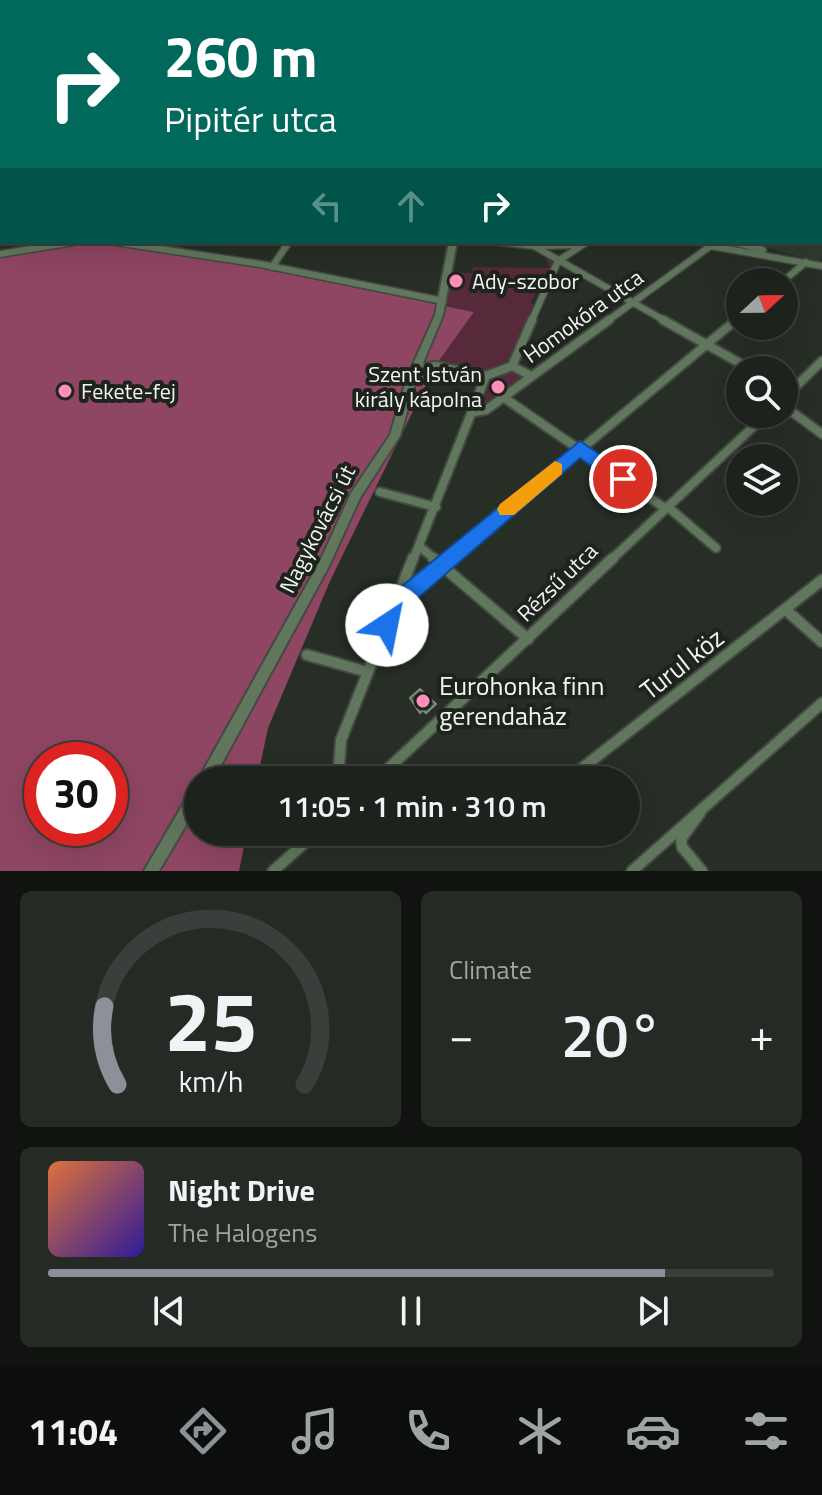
<!DOCTYPE html>
<html lang="en">
<head>
<meta charset="utf-8">
<style>
  :root { --surface:#1d221c; --page:#252a25; --text:#f1f3f6; --muted:#a0a4a3; --line:#3b3f3b; --accent:#8c9099 }
  body { margin:0; font-family:"Titillium Web",sans-serif; background:var(--page); color:var(--text); height:100vh; display:flex; flex-direction:column; font-size:30px; white-space:nowrap }
  * { box-sizing:border-box; margin:0 }
  p { font-size:26px; color:var(--muted) }
  .icon { flex:none; width:44px; height:44px; fill:none; stroke:currentColor; stroke-width:2; stroke-linecap:round; stroke-linejoin:round }
  .map { position:relative; height:871px; overflow:hidden }
  .drawer { display:flex; flex-direction:column; gap:20px; padding:20px; background:#10130f; flex:1 }
  .drawer>* { flex:none }
  .banner { position:absolute; left:0px; top:0px; width:822px; height:244px; box-shadow:0 8px 32px #0002,0 0 0 2px var(--line); background:#00695c; color:#fff; overflow:hidden }
  .needle { width:52px; rotate:68deg }
  .controls { position:absolute; left:726px; top:268px; display:grid; gap:16px }
  .controls a { display:grid; place-items:center; width:72px; height:72px; border-radius:50%; background:var(--surface); box-shadow:0 8px 32px #0002,0 0 0 2px var(--line); font-size:40px }
  .speed { position:absolute; left:24px; top:742px; display:flex; gap:16px; font-size:40px; font-weight:700; text-align:center }
  .speed>* { display:grid; place-content:center; width:104px; height:104px; border-radius:50%; background:var(--surface); box-shadow:0 8px 32px #0002,0 0 0 2px var(--line); line-height:1 }
  .speed .limit { border:12px solid #d22; background:#fff; color:#111 }
  .pin { position:absolute; display:grid; place-items:center; width:68px; height:68px; color:#fff; margin:-34px; border:4px solid #fff; border-radius:50%; box-shadow:0 2px 8px #0007 }
  .me { position:absolute; width:88px; margin:-44px; rotate:34deg; stroke-linejoin:round; filter:drop-shadow(0 0 6px #0008) }
  .turn { display:flex; align-items:center; gap:28px; height:168px; padding:0 32px; font-size:36px }
  .turn .icon { width:104px; height:104px; stroke-width:2.5 }
  .turn b { display:block; font-size:56px; line-height:68px }
  .lanes { display:flex; align-items:center; height:76px; padding:0 32px; background:#0003; justify-content:center; gap:40px; direction:ltr }
  .lanes .off { opacity:.35 }
  .big { font-size:60px; font-weight:600; line-height:1.1 }
  .drawer .widget { flex:1; display:flex; flex-direction:column; justify-content:center; gap:12px; min-width:0; padding:0 28px; border-radius:12px; background:var(--page) }
  .drawer .dial { align-items:center; gap:0 }
  .dial svg { height:208px; overflow:visible; fill:none; stroke:var(--line); stroke-width:7; stroke-linecap:round; text-anchor:middle }
  .dial text { fill:var(--text); stroke:none }
  .song { display:flex; align-items:center; gap:24px }
  .cover { width:96px; height:96px; border-radius:12px; background:linear-gradient(135deg,hsl(20 70% 55%),hsl(250 70% 35%)) }
  .played { height:8px; border-radius:4px; background:linear-gradient(90deg,var(--accent) 85%,var(--line) 85%) }
  .keys { display:flex; justify-content:space-around; direction:ltr }
  .heat { display:flex; justify-content:space-between; align-items:center; font-size:44px; direction:ltr }
  .drawer .tiles { flex:1; display:grid; gap:20px; grid-template-columns:1fr 1fr }
  .widget:last-child { grid-column:span 2 }
  .trip { position:absolute; left:184px; top:766px; width:456px; height:80px; border-radius:40px; background:var(--surface); box-shadow:0 8px 32px #0002,0 0 0 2px var(--line); font-weight:600; line-height:80px; text-align:center }
  .dock { display:flex; height:128px; justify-content:space-around; align-items:center; background:#0c0e0b; color:var(--muted) }
  .dock .icon { width:56px; height:56px }
  .dock .selected { color:var(--accent) }
  .dock b { font-size:36px; color:var(--text) }
  .map>svg:first-child { display:block }
  .built { fill:#303a2e }
  .green { fill:#562a3b }
  .forest { fill:#8f4663; fill-rule:evenodd }
  .building { fill:#2c5d23; stroke:#838b82; stroke-width:2 }
  .lines { fill:none; stroke-linecap:round; stroke-linejoin:round }
  .minor-far2-casing { stroke:#434a42; stroke-width:9 }
  .minor-far1-casing { stroke:#434a42; stroke-width:12 }
  .minor-casing { stroke:#434a42; stroke-width:14 }
  .tertiary-casing { stroke:#434a42; stroke-width:4 }
  .minor-far2 { stroke:#61775d; stroke-width:6 }
  .minor-far1 { stroke:#61775d; stroke-width:8 }
  .minor { stroke:#61775d; stroke-width:10 }
  .tertiary { fill:#61775d; fill-rule:evenodd }
  .route { fill:#1a73e8; stroke:#114b97; stroke-width:2 }
  .slow { fill:#f59e0b }
  .poi-dot { fill:#ff8eba; stroke:#1e241d; stroke-width:3 }
  .labels { text-anchor:middle; stroke-width:8; stroke-linejoin:round; paint-order:stroke }
  .poi-label { font-size:22px; fill:#f2f6f1; stroke:#1e241d; text-anchor:start }
  .street-label { font-size:22px; fill:#f2f6f1; stroke:#1e241d }
  .near-street-label { font-size:26px; fill:#f2f6f1; stroke:#1e241d }
  .near-poi-label { font-size:26px; fill:#f2f6f1; stroke:#1e241d; text-anchor:start }
</style>
</head>
<body>
<div class="map">
<svg width="822" height="871" viewBox="0 0 822 871">
  <rect width="100%" height="100%" fill="#272e26"/>
  <!-- built -->
  <polygon class="built" points="820,82 822,258 818,262 748,242 820,242"/>
  <!-- green -->
  <g class="green">
    <polygon points="620,0 822,0 822,82 820,2"/>
    <polygon points="551,256 553,262 544,286 539,285 531,303 536,305 509,364 484,373 436,363 474,312 446,306 453,272 472,273 473,267 549,268 546,258"/>
    <polygon points="511,369 526,377 483,407 490,376"/>
  </g>
  <!-- forest -->
  <g class="forest">
    <polygon points="0,0 451,0 2,2 0,22"/>
    <path d="M74 242 144 249 264 269 474 312 435 366 330 581 268 728 257 780H198V832H247L239 871H0V254ZM42 760H110V828H42Z"/>
  </g>
  <!-- building -->
  <polygon class="building" points="420,689 436,704 426,713 423,710 420,713 410,698"/>
  <g class="lines">
    <!-- minor-far2 casing -->
    <g class="minor-far2-casing">
      <g id="minor-far2">
        <polyline points="115,242 260,264 443,301"/>
        <polyline points="499,242 534,246 667,322"/>
        <polyline points="734,242 763,250"/>
        <polyline points="543,246 577,245"/>
        <polyline points="711,246 822,266"/>
        <polyline points="0,254 74,242"/>
        <polyline points="272,267 289,242"/>
        <polyline points="782,282 806,262"/>
        <polyline points="531,322 558,261 587,242"/>
        <polyline points="606,322 716,242"/>
        <polyline points="734,322 740,317"/>
      </g>
    </g>
    <!-- minor-far1 casing -->
    <g class="minor-far1-casing">
      <g id="minor-far1">
        <polyline points="663,320 752,370"/>
        <polyline points="512,366 531,376"/>
        <polyline points="415,369 435,366 486,376"/>
        <polyline points="503,397 666,509"/>
        <polyline points="784,398 822,361"/>
        <polyline points="784,406 822,434"/>
        <polyline points="474,412 486,410 609,320"/>
        <polyline points="380,492 436,507"/>
        <polyline points="668,507 716,548"/>
        <polyline points="420,547 436,560"/>
        <polyline points="413,560 486,376 512,366 532,320"/>
        <polyline points="448,560 736,320"/>
        <polyline points="611,560 767,414"/>
      </g>
    </g>
    <!-- minor casing -->
    <g class="minor-casing">
      <g id="minor">
        <polyline points="433,558 528,639"/>
        <polyline points="401,599 450,558"/>
        <polyline points="786,610 822,642"/>
        <polyline points="307,655 368,672"/>
        <polyline points="338,780 341,740 413,558"/>
        <polyline points="376,780 613,558"/>
        <polyline points="567,780 822,580"/>
        <polyline points="700,813 681,839 682,847 702,871"/>
        <polyline points="273,871 317,832"/>
        <polyline points="632,871 822,703"/>
      </g>
    </g>
    <!-- tertiary casing -->
    <g class="tertiary-casing">
      <g id="tertiary">
        <polygon points="610,0 616,0 615,2 609,2"/>
        <polygon points="449,242 457,242 443,315 416,380 400,436 360,498 329,566 213,780 198,780 320,561 351,493 390,435 406,380 435,315"/>
        <polygon points="198,785 198,805 159,871 144,871 193,787"/>
      </g>
    </g>
    <!-- minor-far2 -->
    <use href="#minor-far2" class="minor-far2"/>
    <!-- minor-far1 -->
    <use href="#minor-far1" class="minor-far1"/>
    <!-- minor -->
    <use href="#minor" class="minor"/>
    <!-- tertiary -->
    <use href="#tertiary" class="tertiary"/>
  </g>
  <!-- route -->
  <polygon class="route" points="580,441 629,474 629,484 616,484 580,458 405,609 395,632 387,635 380,632 376,625 390,596"/>
  <!-- slow -->
  <polygon class="slow" points="555,461 562,464 562,474 514,515 500,515 497,509 500,504"/>
  <!-- markers -->
  <g class="poi-dot">
    <circle cx="456" cy="281" r="8"/>
    <circle cx="498" cy="387" r="8"/>
    <circle cx="65" cy="391" r="8"/>
    <circle cx="423" cy="701" r="8"/>
  </g>
  <g class="labels">
    <!-- poi labels -->
    <g class="poi-label">
      <text x="472" y="289">Ady-szobor</text>
      <text x="482" y="382" text-anchor="end">Szent István<tspan x="482" dy="25">király kápolna</tspan></text>
      <text x="81" y="399">Fekete-fej</text>
    </g>
    <!-- street labels -->
    <g class="street-label">
      <text transform="translate(583 316) rotate(-36)" y="8">Homokóra utca</text>
      <text transform="translate(317 529) rotate(-63)" y="8">Nagykovácsi út</text>
      <text transform="translate(557 582) rotate(-44)" y="8">Rézsű utca</text>
    </g>
    <!-- near-street labels -->
    <g class="near-street-label">
      <text transform="translate(682 664) rotate(-38)" y="9">Turul köz</text>
    </g>
    <!-- near-poi labels -->
    <g class="near-poi-label">
      <text x="439" y="695">Eurohonka finn<tspan x="439" dy="30">gerendaház</tspan></text>
    </g>
  </g>
</svg>
<div class="controls">
<a><svg class="needle" viewBox="-14 -14 28 28"><path d="M0-13l5 13h-10z" fill="#e53935"/><path d="M0 13l5-13h-10z" fill="#a0a4a3"/></svg></a>
<a><svg class="icon" aria-label="search" viewBox="0 0 24 24"><circle cx="10" cy="10" r="6"/><path d="M15 15l6 6"/></svg></a>
<a><svg class="icon" aria-label="layers" viewBox="0 0 24 24"><path d="M12 4l9 5-9 5-9-5zM3 14l9 5 9-5"/></svg></a>
</div>
<div class="speed"><div class="limit">30</div></div>
<div class="pin" style="left:623px;top:479px;background:#d93025"><svg class="icon" aria-label="arrive" viewBox="0 0 24 24"><path d="M6 21V4h12l-3 4 3 4H6"/></svg></div>
<svg class="me" style="left:387px;top:625px" viewBox="-20 -20 40 40"><circle r="19" fill="#fff"/><path d="M0-13L10 11 0 6-10 11z" fill="#1a73e8"/></svg>
<div class="trip">11:05 · 1 min · 310 m</div>
<div class="banner">
<div class="turn"><svg class="icon" aria-label="right" viewBox="0 0 24 24"><path d="M7 20v-9h11M14 6l5 5-5 5"/></svg><div><b>260 m</b>Pipitér utca</div></div>
<div class="lanes"><svg class="icon off" aria-label="left" viewBox="0 0 24 24"><path d="M17 20v-9H6M10 6l-5 5 5 5"/></svg><svg class="icon off" aria-label="ahead" viewBox="0 0 24 24"><path d="M12 20V5M6 11l6-6 6 6"/></svg><svg class="icon" aria-label="right" viewBox="0 0 24 24"><path d="M7 20v-9h11M14 6l5 5-5 5"/></svg></div>
</div>
</div>
<section class="drawer">
<div class="tiles">
<div class="widget dial"><svg viewBox="0 0 100 80">
<path d="M14 69A42 42 0 1 1 86 69"/>
<path d="M14 69A42 42 0 0 1 9 39" stroke="#8c9099"/>
<text x="50" y="56" font-size="32" font-weight="700">25</text>
<text x="50" y="72" font-size="11">km/h</text>
</svg></div>
<div class="widget"><p>Climate</p>
<div class="heat"><a>−</a><b class="big">20°</b><a>+</a></div>
</div>
<div class="widget">
<div class="song"><i class="cover"></i><div><b>Night Drive</b><p>The Halogens</p></div></div>
<div class="played"></div>
<div class="keys"><svg class="icon" aria-label="previous" viewBox="0 0 24 24"><path d="M18 5L8 12l10 7zM5 5v14"/></svg><svg class="icon" aria-label="pause" viewBox="0 0 24 24"><path d="M8 5v14M16 5v14"/></svg><svg class="icon" aria-label="next" viewBox="0 0 24 24"><path d="M6 5l10 7-10 7zM19 5v14"/></svg></div>
</div>
</div>
</section>
<nav class="dock">
<b>11:04</b>
<svg class="icon selected" aria-label="directions" viewBox="0 0 24 24"><path d="M12 3l9 9-9 9-9-9zM9 14v-3h6M13 9l2 2-2 2"/></svg>
<svg class="icon" aria-label="music" viewBox="0 0 24 24"><path d="M9 18V5l10-2v13"/><circle cx="6" cy="18" r="3"/><circle cx="16" cy="16" r="3"/></svg>
<svg class="icon" aria-label="phone" viewBox="0 0 24 24"><path d="M5 4h4l2 5-3 2q2 4 5 5l2-3 5 2v4C11 20 4 13 5 4z"/></svg>
<svg class="icon" aria-label="climate" viewBox="0 0 24 24"><path d="M12 3v18M4 7l16 10M4 17L20 7"/></svg>
<svg class="icon" aria-label="car" viewBox="0 0 24 24"><path d="M5 17H2v-5l4-1 3-4h7l3 4 3 1v5h-3M9 17h6M6 11h13"/><circle cx="7" cy="17" r="2"/><circle cx="17" cy="17" r="2"/></svg>
<svg class="icon" aria-label="filters" viewBox="0 0 24 24"><path d="M4 7h16M4 17h16"/><circle cx="9" cy="7" r="2"/><circle cx="15" cy="17" r="2"/></svg>
</nav>
</body>
</html>
